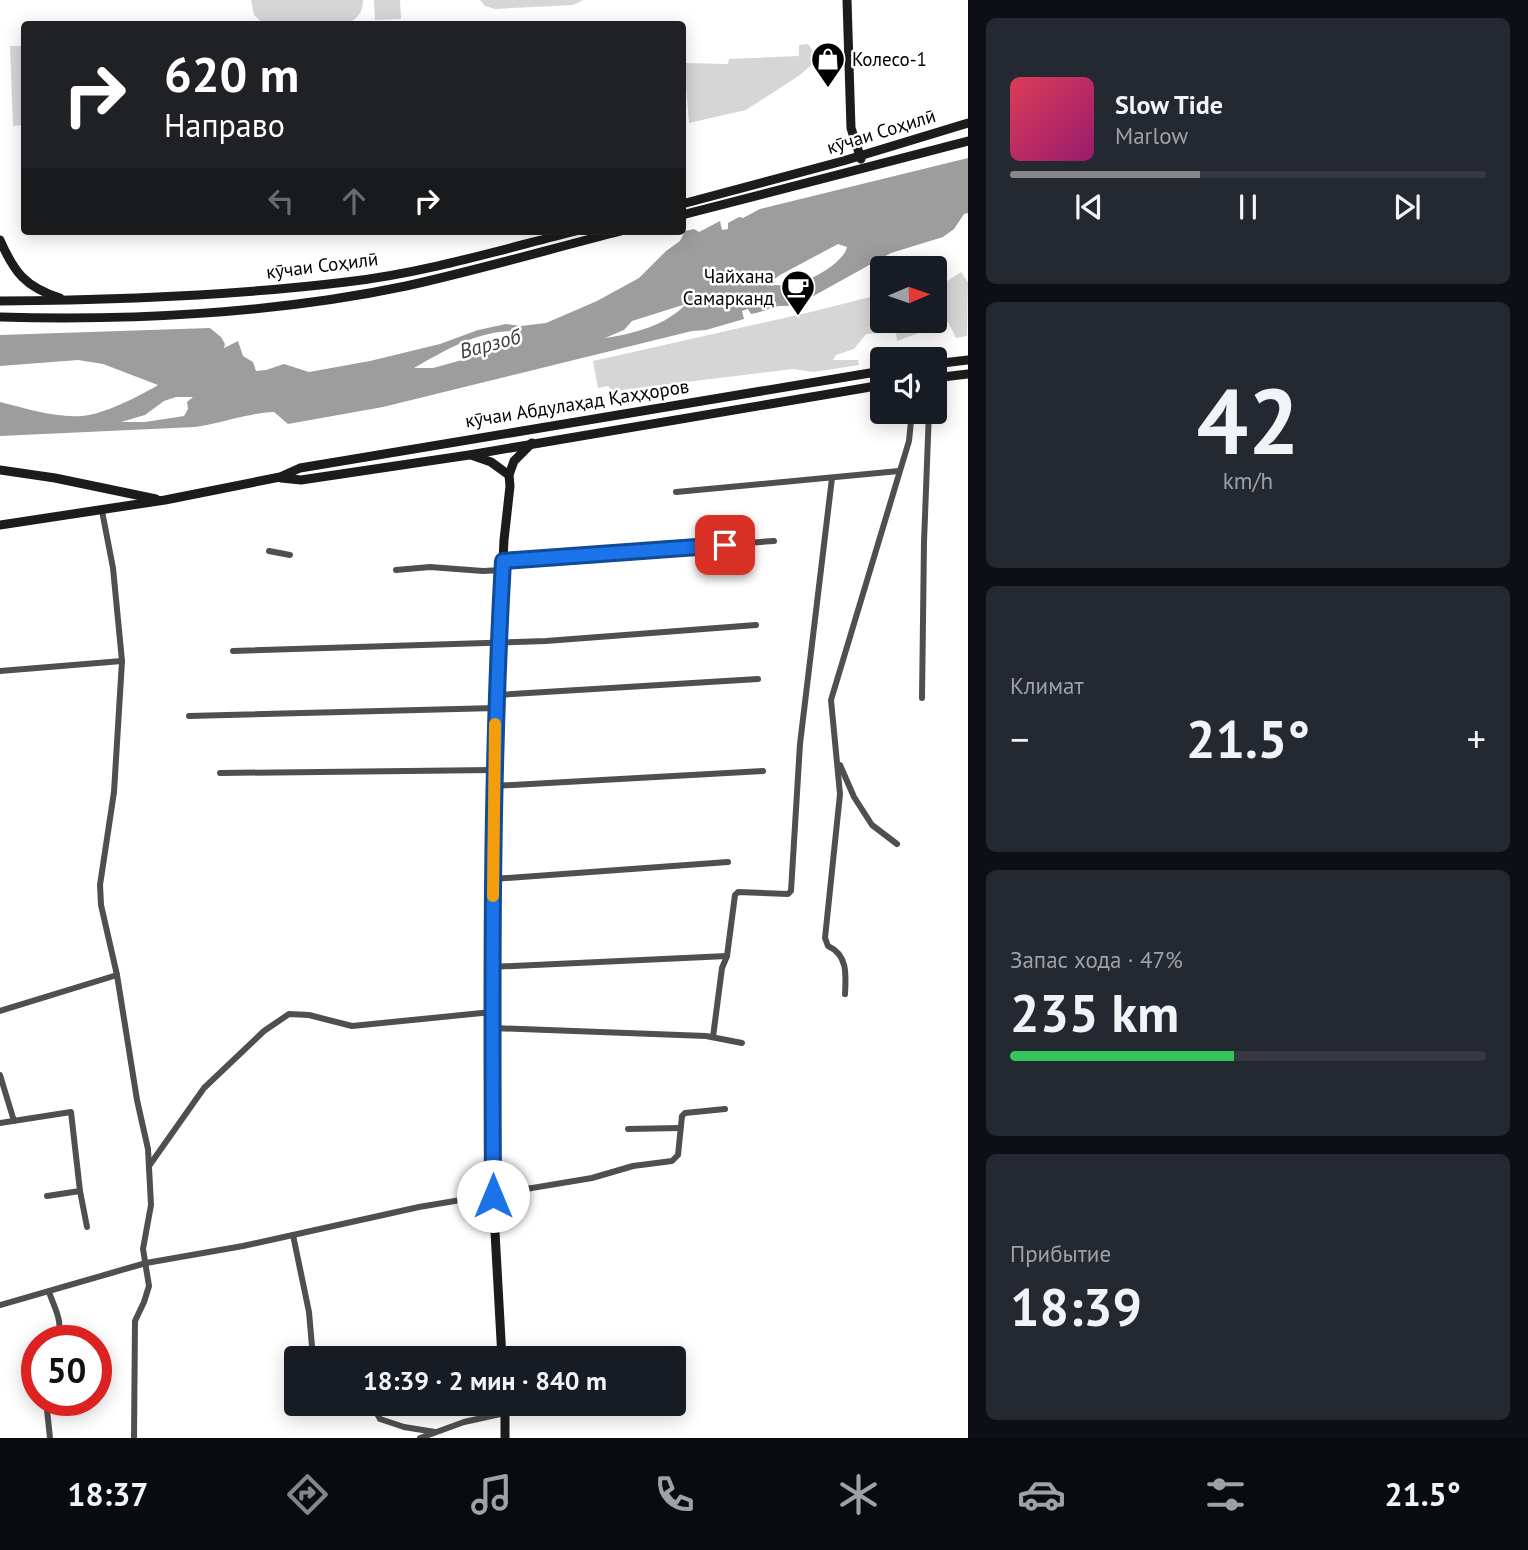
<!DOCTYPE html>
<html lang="ru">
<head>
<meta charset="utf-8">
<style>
  :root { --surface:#171b24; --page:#242831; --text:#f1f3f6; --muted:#9ea1a6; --line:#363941; --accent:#858687 }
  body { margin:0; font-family:"PT Sans",sans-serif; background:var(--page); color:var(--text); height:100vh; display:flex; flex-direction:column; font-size:26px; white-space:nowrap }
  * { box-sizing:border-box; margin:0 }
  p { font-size:23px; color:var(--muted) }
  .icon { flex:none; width:38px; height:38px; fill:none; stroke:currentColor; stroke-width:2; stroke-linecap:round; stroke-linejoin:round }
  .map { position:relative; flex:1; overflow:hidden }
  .sheet { display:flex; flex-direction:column; gap:18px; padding:18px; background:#0d0f14; width:560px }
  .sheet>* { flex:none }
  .hud { position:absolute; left:21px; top:21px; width:665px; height:214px; border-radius:7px; box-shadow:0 4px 18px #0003; background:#202124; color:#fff; overflow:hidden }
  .needle { width:46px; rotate:88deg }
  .tools { position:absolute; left:870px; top:256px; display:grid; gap:14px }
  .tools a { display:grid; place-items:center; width:77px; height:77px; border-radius:7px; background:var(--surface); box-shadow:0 4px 18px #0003; font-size:35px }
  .speed { position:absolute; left:21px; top:1325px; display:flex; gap:14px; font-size:35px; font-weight:700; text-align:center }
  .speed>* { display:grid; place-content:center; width:91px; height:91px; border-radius:50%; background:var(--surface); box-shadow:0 4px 18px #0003; line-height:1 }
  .speed .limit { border:10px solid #d22; background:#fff; color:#111 }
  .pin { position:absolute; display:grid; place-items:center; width:60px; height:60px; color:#fff; margin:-30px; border-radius:14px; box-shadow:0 4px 10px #0006 }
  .me { position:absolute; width:77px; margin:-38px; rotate:0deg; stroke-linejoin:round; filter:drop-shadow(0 0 5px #0008) }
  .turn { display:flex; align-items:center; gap:24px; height:147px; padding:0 28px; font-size:32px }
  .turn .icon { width:91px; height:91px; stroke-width:2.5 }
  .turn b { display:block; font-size:49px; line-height:60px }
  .lanes { display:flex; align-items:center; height:66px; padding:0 28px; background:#0003; justify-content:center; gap:35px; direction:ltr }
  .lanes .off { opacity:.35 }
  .big { font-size:52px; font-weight:700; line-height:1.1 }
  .sheet .widget { flex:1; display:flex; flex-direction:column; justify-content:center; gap:10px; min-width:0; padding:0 24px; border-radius:10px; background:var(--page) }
  .sheet .dial { align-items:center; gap:0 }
  .dial b { font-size:91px; line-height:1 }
  .song { display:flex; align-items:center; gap:21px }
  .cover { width:84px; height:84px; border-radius:10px; background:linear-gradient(135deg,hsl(350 70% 55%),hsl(320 70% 35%)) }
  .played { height:7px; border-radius:4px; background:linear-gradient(90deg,var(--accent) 40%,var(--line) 40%) }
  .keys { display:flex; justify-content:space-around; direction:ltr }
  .heat { display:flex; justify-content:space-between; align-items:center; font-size:38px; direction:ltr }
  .charge { height:10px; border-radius:5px; background:linear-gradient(90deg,#34c759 47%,var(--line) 0) }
  .trip { position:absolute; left:284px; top:1346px; width:402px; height:70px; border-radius:7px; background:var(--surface); box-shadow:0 4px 18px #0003; font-weight:700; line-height:70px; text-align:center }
  .dock { display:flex; height:112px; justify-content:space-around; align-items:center; background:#090b0e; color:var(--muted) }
  .dock .icon { width:49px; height:49px }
  .dock .selected { color:var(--accent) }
  .dock b { font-size:32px; color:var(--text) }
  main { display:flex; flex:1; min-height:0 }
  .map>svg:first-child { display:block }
  .green { fill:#d6d6d6 }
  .water { fill:#9d9d9d; fill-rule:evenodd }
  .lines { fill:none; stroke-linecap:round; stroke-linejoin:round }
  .street { stroke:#4f4f4f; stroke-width:6 }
  .secondary { stroke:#1c1c1c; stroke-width:9 }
  .route-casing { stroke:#114b97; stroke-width:18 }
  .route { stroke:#1a73e8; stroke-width:12 }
  .slow { stroke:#f59e0b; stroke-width:12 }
  .labels { text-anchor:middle; stroke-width:5; stroke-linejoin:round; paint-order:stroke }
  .poi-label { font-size:19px; fill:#000; stroke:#fff; text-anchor:start }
  .street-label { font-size:19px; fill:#000; stroke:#fff }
  .water-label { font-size:21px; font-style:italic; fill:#3e3e3e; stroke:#fff }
</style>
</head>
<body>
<main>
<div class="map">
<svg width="968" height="1438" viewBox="0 0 968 1438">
  <rect width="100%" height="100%" fill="#fff"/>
  <!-- green -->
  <g class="green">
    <path d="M251 0H363C363 11 359 17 349 23L264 24 254 15Z"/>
    <polygon points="374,0 400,0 401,19 375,20"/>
    <polygon points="480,0 583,0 573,5 495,9 485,6"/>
    <polygon points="808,44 819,58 800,75 746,110 689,123 686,85 683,84 683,63 728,64 729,59 799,56 799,45"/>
    <polygon points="10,46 24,46 24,125 13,126"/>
    <polygon points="961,272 968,282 967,336 956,338 948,322 897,341 896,332 866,334 854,349 836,355 833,360 858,360 859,365 814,372 793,369 613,391 608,386 598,388 593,361 815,311 882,294 882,320 934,320 935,289"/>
  </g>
  <!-- water -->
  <path class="water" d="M968 158V213L964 214 954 229 943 237 891 253 799 304C789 307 781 305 774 307 766 309 761 313 751 314L748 309 742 311 744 319 706 330 692 331 383 407 288 424 274 412C247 413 222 423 195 427L0 436V402C25 408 55 418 82 416 102 415 140 396 158 385L103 364 78 360 0 366V335L210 328 221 337 225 344 224 348 238 341 243 356 253 362 256 371 266 370 284 364 309 372 370 361 440 344 478 330 506 324 521 326 546 323 597 301 639 278 666 251 680 241 685 231 694 229 699 232 720 221 722 230 728 229V223L739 217 743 218 760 209ZM838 244 847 247C844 263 807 283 792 285 784 286 776 285 768 284L780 275ZM686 304C667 325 633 334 605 338L624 330 632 321ZM520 331 495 351 433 368H414C447 349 481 329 520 331ZM176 397H193L187 402 188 409 184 416 145 422H121L145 415 164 401Z"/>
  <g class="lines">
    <!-- street -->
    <g class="street">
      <polyline points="676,492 899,471"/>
      <polyline points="102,511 113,568 122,661 114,792 100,885 101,905 117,975"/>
      <polyline points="269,551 290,555"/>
      <polyline points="503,560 774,541"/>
      <polyline points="396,570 430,567 483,571 502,570"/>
      <polyline points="233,651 546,641 756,625"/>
      <polyline points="0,671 122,661"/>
      <polyline points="497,695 758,679"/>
      <polyline points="922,698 924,542 929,411"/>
      <polyline points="189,716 496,708"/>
      <polyline points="840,765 854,797 872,825 897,844"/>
      <polyline points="220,773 494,770"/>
      <polyline points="494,786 763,771"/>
      <polyline points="493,879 728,862"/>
      <polyline points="491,967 727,956"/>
      <path d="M845 994C846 975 848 955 828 946L825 938 840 794 831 700 909 441 912 411"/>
      <polyline points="0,1011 117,975 137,1100 148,1149 151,1205 143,1249 149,1286 144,1302 135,1321 134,1438"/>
      <polyline points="493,1028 706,1036 742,1043"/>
      <polyline points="713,1037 722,968 727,956 735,895 738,892 788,894 791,891 800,744 832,478"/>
      <polyline points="0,1075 14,1121"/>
      <polyline points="0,1123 71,1112 80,1191 87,1227"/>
      <polyline points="628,1129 680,1128"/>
      <polyline points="149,1166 204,1088 264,1031 289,1014 309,1015 352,1026 492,1012"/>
      <polyline points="47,1196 80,1191"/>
      <polyline points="293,1235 309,1312 313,1358"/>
      <path d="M49 1292C54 1307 66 1326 55 1340"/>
      <polyline points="0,1305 146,1263 243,1246 419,1207 592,1178 633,1166 672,1161 678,1155 682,1116 685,1113 725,1109"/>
      <polyline points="46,1400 50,1438"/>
      <polyline points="372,1404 380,1419 404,1427 435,1432"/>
      <polyline points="420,1438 464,1422 505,1413"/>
    </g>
    <!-- secondary -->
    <g class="secondary">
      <polyline points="847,0 851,128 861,159"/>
      <polyline points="682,204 843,161 968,123"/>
      <polyline points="682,215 968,141"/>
      <path d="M0 240C14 272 25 287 60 298"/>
      <path d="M0 301C115 300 232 296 346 282 424 273 500 250 576 231"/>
      <path d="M0 317C131 321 278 313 406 286 478 270 550 249 621 231"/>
      <polyline points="934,364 968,360"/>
      <polyline points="934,378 968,374"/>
      <polyline points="471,455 491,462 509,475"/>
      <polyline points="0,470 55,478 156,499"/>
      <polyline points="281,478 301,480 469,455 882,385"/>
      <polyline points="0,525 165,500 280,477 300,468 882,371"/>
      <polyline points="502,1358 493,1196 491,967 494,743 504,540 510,486 509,475 514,461 532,443"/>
      <polyline points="505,1404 505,1438"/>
    </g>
  </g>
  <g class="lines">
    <!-- route casing -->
    <g class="route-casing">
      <path id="route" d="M493 1196C492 984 491 772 503 561L725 545"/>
    </g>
    <!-- route -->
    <use href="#route" class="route"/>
    <!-- slow -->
    <polyline class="slow" points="493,896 495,724"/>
  </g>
  <!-- icons -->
  <defs>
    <g id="shop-pin" transform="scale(1.75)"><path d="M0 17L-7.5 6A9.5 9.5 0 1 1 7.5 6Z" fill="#000" stroke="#fff"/><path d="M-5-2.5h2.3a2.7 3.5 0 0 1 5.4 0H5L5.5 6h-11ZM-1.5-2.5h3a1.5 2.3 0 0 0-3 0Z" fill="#fff"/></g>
    <g id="cafe-pin" transform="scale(1.75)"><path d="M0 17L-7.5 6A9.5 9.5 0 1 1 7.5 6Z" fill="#000" stroke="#fff"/><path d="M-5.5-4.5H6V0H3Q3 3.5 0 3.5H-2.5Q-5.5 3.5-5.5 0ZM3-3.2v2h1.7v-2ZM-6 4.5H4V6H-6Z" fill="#fff"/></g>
  </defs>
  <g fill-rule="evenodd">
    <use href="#shop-pin" x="828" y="59"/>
    <use href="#cafe-pin" x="798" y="287"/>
  </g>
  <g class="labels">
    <!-- poi labels -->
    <g class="poi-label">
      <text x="852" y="66">Колесо-1</text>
      <text x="774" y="283" text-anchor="end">Чайхана<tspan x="774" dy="22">Самарканд</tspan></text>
    </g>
    <!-- street labels -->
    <g class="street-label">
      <text transform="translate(881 131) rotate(-17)" y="7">кӯчаи Соҳилӣ</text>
      <text transform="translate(322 265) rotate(-7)" y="7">кӯчаи Соҳилӣ</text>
      <text transform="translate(577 403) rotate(-9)" y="7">кӯчаи Абдулаҳад Қаҳҳоров</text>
    </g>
    <!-- water labels -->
    <g class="water-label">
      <text transform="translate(490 344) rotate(-15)" y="7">Варзоб</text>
    </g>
  </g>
</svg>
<div class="tools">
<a><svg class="needle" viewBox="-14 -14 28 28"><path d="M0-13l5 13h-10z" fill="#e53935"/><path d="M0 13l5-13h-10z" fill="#9ea1a6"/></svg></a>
<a><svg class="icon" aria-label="sound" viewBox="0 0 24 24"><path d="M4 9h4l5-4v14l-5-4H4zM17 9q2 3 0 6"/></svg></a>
</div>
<div class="speed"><div class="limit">50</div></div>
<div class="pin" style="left:725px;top:545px;background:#d93025"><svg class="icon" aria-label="arrive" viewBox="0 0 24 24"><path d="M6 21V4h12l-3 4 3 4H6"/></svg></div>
<svg class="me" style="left:493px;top:1196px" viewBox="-20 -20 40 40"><circle r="19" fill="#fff"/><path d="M0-13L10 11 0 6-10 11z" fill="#1a73e8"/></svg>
<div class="trip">18:39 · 2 мин · 840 m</div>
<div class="hud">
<div class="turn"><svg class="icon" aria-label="right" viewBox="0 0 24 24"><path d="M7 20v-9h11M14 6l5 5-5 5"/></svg><div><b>620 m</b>Направо</div></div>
<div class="lanes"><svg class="icon off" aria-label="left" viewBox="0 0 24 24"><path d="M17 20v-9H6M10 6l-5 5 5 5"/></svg><svg class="icon off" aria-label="ahead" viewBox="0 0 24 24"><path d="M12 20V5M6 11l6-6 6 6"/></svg><svg class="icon" aria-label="right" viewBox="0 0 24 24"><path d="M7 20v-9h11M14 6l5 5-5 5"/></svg></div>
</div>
</div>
<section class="sheet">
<div class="widget">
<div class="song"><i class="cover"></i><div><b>Slow Tide</b><p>Marlow</p></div></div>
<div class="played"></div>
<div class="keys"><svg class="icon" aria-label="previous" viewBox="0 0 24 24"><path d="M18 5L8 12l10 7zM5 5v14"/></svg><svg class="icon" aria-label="pause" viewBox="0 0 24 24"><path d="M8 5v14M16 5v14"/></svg><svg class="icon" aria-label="next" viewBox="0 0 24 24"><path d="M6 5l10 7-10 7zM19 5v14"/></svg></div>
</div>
<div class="widget dial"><b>42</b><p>km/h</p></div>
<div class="widget"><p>Климат</p>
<div class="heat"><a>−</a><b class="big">21.5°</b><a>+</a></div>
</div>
<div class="widget"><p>Запас хода · 47%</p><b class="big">235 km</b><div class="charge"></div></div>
<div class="widget"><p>Прибытие</p><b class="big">18:39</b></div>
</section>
</main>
<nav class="dock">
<b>18:37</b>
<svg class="icon selected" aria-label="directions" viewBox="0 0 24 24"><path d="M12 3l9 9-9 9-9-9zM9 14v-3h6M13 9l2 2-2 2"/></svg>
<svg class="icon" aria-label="music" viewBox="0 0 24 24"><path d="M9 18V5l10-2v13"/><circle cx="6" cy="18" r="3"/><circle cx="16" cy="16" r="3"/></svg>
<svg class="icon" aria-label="phone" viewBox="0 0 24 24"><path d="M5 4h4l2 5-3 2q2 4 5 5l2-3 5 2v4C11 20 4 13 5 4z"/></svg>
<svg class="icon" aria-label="climate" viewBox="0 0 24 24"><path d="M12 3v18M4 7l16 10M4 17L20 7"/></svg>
<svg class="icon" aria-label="car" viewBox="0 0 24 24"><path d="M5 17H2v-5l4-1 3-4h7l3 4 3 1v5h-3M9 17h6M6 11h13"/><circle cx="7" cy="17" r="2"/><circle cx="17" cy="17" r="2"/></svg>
<svg class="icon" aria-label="filters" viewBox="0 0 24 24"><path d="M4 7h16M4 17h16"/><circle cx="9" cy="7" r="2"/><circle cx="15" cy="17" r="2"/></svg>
<b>21.5°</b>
</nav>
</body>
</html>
